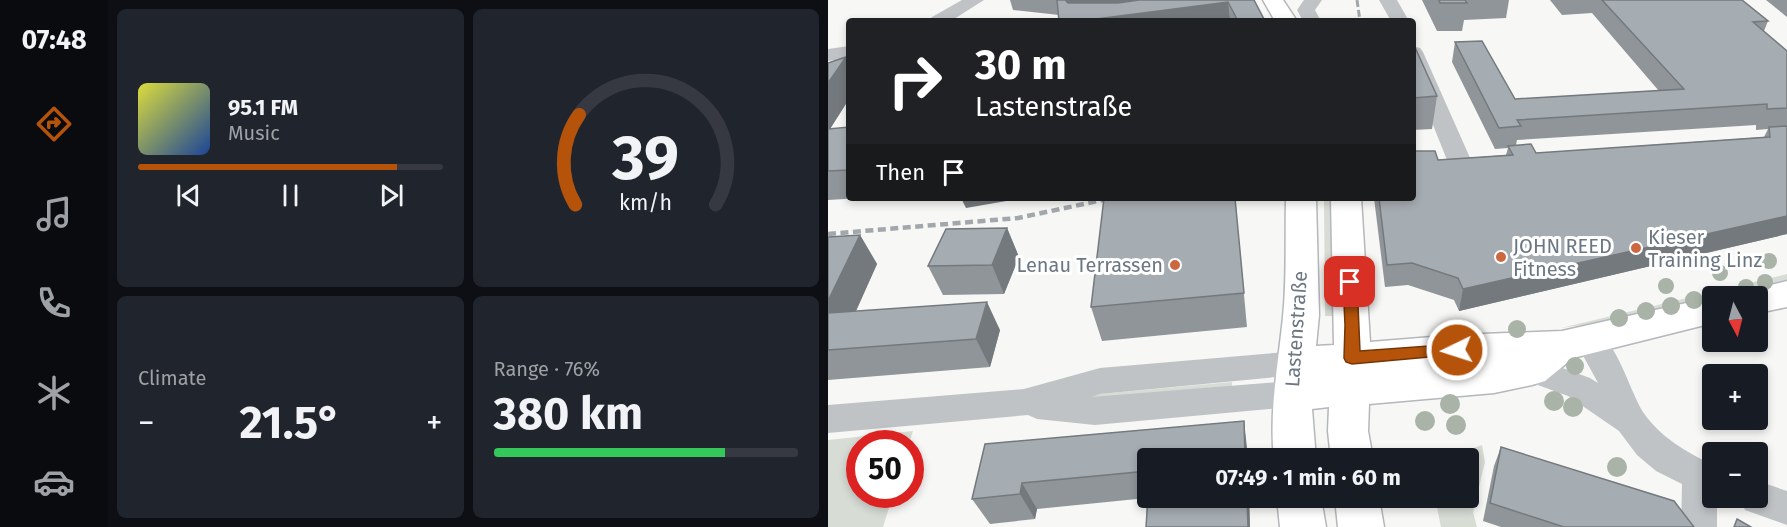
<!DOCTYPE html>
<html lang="en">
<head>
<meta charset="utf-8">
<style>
  :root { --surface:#171b24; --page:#20242c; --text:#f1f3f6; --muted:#9ea1a6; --line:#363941; --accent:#b45309 }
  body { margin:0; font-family:"Fira Sans",sans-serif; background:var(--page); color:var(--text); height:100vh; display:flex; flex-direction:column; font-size:22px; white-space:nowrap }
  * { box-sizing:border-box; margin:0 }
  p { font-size:20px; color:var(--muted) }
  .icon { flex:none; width:33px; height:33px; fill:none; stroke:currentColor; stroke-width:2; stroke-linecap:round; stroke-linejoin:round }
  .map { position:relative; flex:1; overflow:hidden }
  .sheet { display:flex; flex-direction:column; gap:9px; padding:9px; background:#0d0f14; width:720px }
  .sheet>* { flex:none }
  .banner { position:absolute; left:18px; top:18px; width:570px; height:183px; border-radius:6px; box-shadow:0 3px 9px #0003; background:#202124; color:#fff; overflow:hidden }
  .needle { width:39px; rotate:173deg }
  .controls { position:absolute; left:874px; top:286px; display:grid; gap:12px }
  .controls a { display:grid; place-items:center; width:66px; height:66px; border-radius:6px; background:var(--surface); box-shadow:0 3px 9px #0003; font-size:30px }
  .speed { position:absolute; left:18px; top:430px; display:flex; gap:12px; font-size:30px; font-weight:700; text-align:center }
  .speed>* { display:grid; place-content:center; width:78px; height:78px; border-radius:50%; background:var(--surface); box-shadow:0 3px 9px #0003; line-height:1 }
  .speed .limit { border:9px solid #d22; background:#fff; color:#111 }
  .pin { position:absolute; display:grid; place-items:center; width:51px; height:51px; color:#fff; margin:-26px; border-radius:12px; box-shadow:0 3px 9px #0006 }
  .me { position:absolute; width:66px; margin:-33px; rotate:266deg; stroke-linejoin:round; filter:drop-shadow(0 0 4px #0008) }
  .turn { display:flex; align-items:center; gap:21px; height:126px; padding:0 30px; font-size:27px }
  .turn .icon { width:78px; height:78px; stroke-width:2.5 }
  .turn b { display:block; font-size:42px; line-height:51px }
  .then { display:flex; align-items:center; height:57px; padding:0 30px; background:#0003; gap:12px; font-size:22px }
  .big { font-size:45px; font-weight:700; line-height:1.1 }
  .sheet .card { flex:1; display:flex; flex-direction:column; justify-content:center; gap:9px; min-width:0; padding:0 21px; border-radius:9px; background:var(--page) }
  .sheet .dial { align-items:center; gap:0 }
  .dial svg { height:156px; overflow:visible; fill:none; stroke:var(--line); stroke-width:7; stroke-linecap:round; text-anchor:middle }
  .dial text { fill:var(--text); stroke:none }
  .song { display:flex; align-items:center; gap:18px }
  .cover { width:72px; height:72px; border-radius:9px; background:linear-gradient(135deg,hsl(60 70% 55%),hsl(220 70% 35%)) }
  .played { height:6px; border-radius:3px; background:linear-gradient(90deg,var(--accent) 85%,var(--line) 85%) }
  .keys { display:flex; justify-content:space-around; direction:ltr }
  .heat { display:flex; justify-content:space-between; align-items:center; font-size:33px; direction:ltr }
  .charge { height:9px; border-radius:4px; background:linear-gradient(90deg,#34c759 76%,var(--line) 0) }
  .sheet .tiles { flex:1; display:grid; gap:9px; grid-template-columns:repeat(2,1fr) }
  .trip { position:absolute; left:309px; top:448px; width:342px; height:60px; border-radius:6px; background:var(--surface); box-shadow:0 3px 9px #0003; font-weight:700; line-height:60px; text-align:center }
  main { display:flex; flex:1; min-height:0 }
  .menu { display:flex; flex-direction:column; width:108px; justify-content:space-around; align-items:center; background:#090b0e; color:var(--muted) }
  .menu .icon { width:42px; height:42px }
  .menu .on { color:var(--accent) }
  .menu b { font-size:27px; color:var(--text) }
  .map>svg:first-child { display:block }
  .green { fill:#d7dcd5 }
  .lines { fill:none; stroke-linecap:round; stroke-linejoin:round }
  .major-casing { stroke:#b4b7bb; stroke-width:3 }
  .minor { fill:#c0c3c6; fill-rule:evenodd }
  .major { fill:#fff; fill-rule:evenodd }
  .rail-far1 { stroke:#a2a7ac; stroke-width:3; stroke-dasharray:7 3; stroke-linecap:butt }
  .rail { stroke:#a2a7ac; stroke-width:4.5; stroke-dasharray:8 4.5; stroke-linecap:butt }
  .tree { fill:#aab3a8 }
  .wall { fill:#8f9599; fill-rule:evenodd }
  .shaded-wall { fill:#74797d }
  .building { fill:#a6adb2; stroke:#74797d; stroke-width:1.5 }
  .route { fill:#b45309; stroke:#753606; stroke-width:1.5 }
  .poi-dot { fill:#cd6740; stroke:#fff; stroke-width:2 }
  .labels { text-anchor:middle; stroke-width:6; stroke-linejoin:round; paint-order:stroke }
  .poi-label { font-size:20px; fill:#6b7782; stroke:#fff; text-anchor:start }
  .street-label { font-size:20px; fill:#6b7782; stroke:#fff }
</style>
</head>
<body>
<main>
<nav class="menu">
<b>07:48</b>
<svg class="icon on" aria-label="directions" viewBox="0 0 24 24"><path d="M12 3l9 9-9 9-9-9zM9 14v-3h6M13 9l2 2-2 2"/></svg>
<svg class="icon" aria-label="music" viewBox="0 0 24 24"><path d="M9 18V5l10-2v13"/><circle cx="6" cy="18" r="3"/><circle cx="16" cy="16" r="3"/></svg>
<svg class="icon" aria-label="phone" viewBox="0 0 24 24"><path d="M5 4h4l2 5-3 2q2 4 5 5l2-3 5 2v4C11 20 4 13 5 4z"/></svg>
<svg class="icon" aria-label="climate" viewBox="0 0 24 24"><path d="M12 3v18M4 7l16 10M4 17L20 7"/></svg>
<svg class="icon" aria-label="car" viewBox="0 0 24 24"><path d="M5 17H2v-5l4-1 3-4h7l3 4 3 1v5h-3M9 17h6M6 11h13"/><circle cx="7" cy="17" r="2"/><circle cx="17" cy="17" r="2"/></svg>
</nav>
<section class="sheet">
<div class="tiles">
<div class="card">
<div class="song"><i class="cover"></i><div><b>95.1 FM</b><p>Music</p></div></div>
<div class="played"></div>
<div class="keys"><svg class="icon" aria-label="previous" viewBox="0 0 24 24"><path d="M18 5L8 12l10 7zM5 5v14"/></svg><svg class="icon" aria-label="pause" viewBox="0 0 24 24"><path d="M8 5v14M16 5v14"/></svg><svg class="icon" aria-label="next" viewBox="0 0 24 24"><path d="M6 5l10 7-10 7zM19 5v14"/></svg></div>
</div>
<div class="card dial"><svg viewBox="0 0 100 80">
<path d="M14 69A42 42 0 1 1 86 69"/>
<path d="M14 69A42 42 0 0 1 16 23" stroke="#b45309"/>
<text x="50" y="56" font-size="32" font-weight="700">39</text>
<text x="50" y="72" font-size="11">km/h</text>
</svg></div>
<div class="card"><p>Climate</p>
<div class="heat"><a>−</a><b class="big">21.5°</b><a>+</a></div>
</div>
<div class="card"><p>Range · 76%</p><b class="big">380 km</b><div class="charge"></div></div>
</div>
</section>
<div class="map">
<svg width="959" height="527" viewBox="0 0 959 527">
  <rect width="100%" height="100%" fill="#f7f8f5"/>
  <!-- green -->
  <g class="green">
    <polygon points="496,198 506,198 509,316 497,316"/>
    <polygon points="959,274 959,280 784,321 733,328"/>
    <polygon points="404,382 404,388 260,401 260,395"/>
    <polygon points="85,431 81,444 32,444 32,495 65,495 55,527 0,527 0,440"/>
    <polygon points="654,445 657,462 645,512 649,527 613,527 607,498 640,498 640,459 615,459"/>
  </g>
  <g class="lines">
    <!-- major casing -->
    <g class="major-casing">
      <g id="major">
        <polygon points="435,0 455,0 469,21 447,21"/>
        <path d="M458 198H488L491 315 488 346 506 345 503 198H533L542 342 629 335 734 331 885 297V323L745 358 717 381 704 385 666 393 541 404 540 431 545 459H503L500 431 501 407 484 409 488 459H446C441 411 450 365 455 317 459 278 457 237 458 198Z"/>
        <polygon points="959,281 959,307 930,313 930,297 914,297 918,291"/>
        <polygon points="449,498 493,498 498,527 452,527"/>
        <polygon points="507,498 551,498 556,527 510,527"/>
      </g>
    </g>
    <!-- minor -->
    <g class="minor">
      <polygon points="134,0 156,0 123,21 101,21 104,17"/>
      <polygon points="476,0 494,0 487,10 493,21 475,21 469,10"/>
      <polygon points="551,0 569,0 581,21 563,21"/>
      <polygon points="21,46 21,58 0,61 0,49"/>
      <polygon points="585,46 592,48 595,52 643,160 639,165 631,167 623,165 619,160 585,75"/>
      <path d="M761 327C789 337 800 388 815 412 833 438 857 451 885 465V498H889V527H853L854 484 828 471 809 455 791 431 740 396 693 379 688 370 693 361 704 357 762 378 770 383 746 339 750 331Z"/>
      <polygon points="469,351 480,354 484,363 480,372 469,375 272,394 263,397 464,381 475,385 480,394 475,403 464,407 267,425 209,419 200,415 0,433 0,405 196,389 272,368"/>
      <polygon points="930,481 959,491 959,525 917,510 912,498 930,498"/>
    </g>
    <!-- major -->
    <use href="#major" class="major"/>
    <!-- rail-far1 -->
    <polyline class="rail-far1" points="529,0 532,21"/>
    <!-- rail -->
    <polyline class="rail" points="0,234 190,218 284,198"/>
  </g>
  <!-- trees -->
  <g class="tree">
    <circle cx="941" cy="261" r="8"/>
    <circle cx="892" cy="273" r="8"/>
    <circle cx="937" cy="282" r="8"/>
    <circle cx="838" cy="286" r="8"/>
    <circle cx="918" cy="287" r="8"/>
    <circle cx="866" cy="300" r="9"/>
    <circle cx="843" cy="306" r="9"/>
    <circle cx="818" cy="311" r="9"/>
    <circle cx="791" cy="318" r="9"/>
    <circle cx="689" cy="329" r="9"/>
    <circle cx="747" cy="366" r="9"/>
    <circle cx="726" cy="401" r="10"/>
    <circle cx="622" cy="404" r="10"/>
    <circle cx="745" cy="407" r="10"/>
    <circle cx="597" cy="421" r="10"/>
    <circle cx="628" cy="425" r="10"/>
    <circle cx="789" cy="467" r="10"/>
  </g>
  <!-- wall -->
  <g class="wall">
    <polygon points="182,0 426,0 437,21 231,21 231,15 185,10"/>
    <polygon points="594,0 681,0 678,18 636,20 634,31 609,31"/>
    <path d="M722 0H914L940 21 936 31 959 51V234L631 311 626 300 580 285 557 287 546 198H585L610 160 678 155 680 148 667 149 624 62 627 42 687 99 831 91 764 13 734 15ZM928 125V130L940 129 936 137 708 153 688 145 689 140Z"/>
    <polygon points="938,0 959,0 959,17"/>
    <polygon points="585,43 609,96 604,129 585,130"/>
    <polygon points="0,63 21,99 2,129 21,127 21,198 34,198 0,200"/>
    <polygon points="407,198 419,327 274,341 263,307"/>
    <polygon points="179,228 191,257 176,294 115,295 100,266"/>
    <polygon points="32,235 49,264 28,311 172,330 162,367 0,380 0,237"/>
    <polygon points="416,421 419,459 320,459 320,498 421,498 422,527 318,527 319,498 209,509 207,519 162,524 144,499 157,444"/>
    <polygon points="673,447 866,527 673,527 655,521 666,466"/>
  </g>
  <!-- shaded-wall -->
  <g class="shaded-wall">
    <polygon points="238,0 355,0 246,16 238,1"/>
    <polygon points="400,2 402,21 261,21 261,20"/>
    <polygon points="18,57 21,63 21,99 0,132 0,83"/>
    <polygon points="133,198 196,198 138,208"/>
    <polygon points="959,216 959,234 631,311 635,289"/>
    <polygon points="179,228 191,257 176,294 164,265"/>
    <polygon points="32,235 49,264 14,342 0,323 0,301"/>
    <polygon points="159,302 172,330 162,367 148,339"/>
    <polygon points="416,421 419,448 419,459 417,459"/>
    <polygon points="194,483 209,509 207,519 192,494"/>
    <polygon points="419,498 421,498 422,527 420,527"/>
  </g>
  <!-- building -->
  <g class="building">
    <polygon points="229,0 238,0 238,1 240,3 290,3 311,0 426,0 437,21 410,21 400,2 261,20 261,21 231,21"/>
    <polygon points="611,0 637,0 639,3 612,3"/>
    <polygon points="774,0 914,0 940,21 925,22 959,51 959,108 939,109 939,104 689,120 693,126 671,128 627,42 654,41 687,99 856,89"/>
    <polygon points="585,43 609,96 585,98"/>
    <polygon points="18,57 0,83 0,63"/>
    <polygon points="959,126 959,216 635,289 630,278 584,263 559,265 551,198 585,198 585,151 607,151 610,160 685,155 680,146 703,144 708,153 942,137 941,127"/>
    <polygon points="21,127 21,170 0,171 0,129"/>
    <polygon points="276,198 407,198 416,293 263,307"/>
    <polygon points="179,228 164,265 100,266 118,229"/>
    <polygon points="32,235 0,301 0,237"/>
    <polygon points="159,302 148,339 0,350 0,313"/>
    <polygon points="416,421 417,459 320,459 320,471 194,483 192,494 144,499 157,444"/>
    <polygon points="673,447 846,501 866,527 736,527 662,503"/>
    <polygon points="320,496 320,498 419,498 420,527 318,527"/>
    <polygon points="909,519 923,527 906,527"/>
  </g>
  <!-- route -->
  <polygon class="route" points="522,276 529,282 532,351 629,344 634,346 636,350 634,354 524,364 518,362 516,358 517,325 515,282"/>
  <!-- markers -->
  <g class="poi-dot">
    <circle cx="808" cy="248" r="6"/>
    <circle cx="673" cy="257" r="6"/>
    <circle cx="347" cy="265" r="6"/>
  </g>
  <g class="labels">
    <!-- poi labels -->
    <g class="poi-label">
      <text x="820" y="244">Kieser<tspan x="820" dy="23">Training Linz</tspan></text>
      <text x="685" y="253">JOHN REED<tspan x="685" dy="23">Fitness</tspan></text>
      <text x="335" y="272" text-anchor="end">Lenau Terrassen</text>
    </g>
    <!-- street labels -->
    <g class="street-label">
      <text transform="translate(468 329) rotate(-86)" y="7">Lastenstraße</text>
    </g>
  </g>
</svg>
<div class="controls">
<a><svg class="needle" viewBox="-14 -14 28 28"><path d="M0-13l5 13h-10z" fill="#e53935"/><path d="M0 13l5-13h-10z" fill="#9ea1a6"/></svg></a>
<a>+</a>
<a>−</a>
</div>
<div class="speed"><div class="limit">50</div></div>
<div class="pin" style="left:522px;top:282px;background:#d93025"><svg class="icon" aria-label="arrive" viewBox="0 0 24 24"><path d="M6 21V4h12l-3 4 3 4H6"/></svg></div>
<svg class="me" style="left:629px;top:350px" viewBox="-20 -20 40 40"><circle r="17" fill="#b45309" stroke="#fff" stroke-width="3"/><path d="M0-11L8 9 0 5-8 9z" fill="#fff"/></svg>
<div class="trip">07:49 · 1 min · 60 m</div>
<div class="banner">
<div class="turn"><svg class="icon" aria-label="right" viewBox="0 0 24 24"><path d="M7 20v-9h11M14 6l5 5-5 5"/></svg><div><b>30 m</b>Lastenstraße</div></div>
<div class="then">Then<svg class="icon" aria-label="arrive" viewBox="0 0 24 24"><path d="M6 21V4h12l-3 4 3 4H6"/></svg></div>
</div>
</div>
</main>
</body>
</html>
